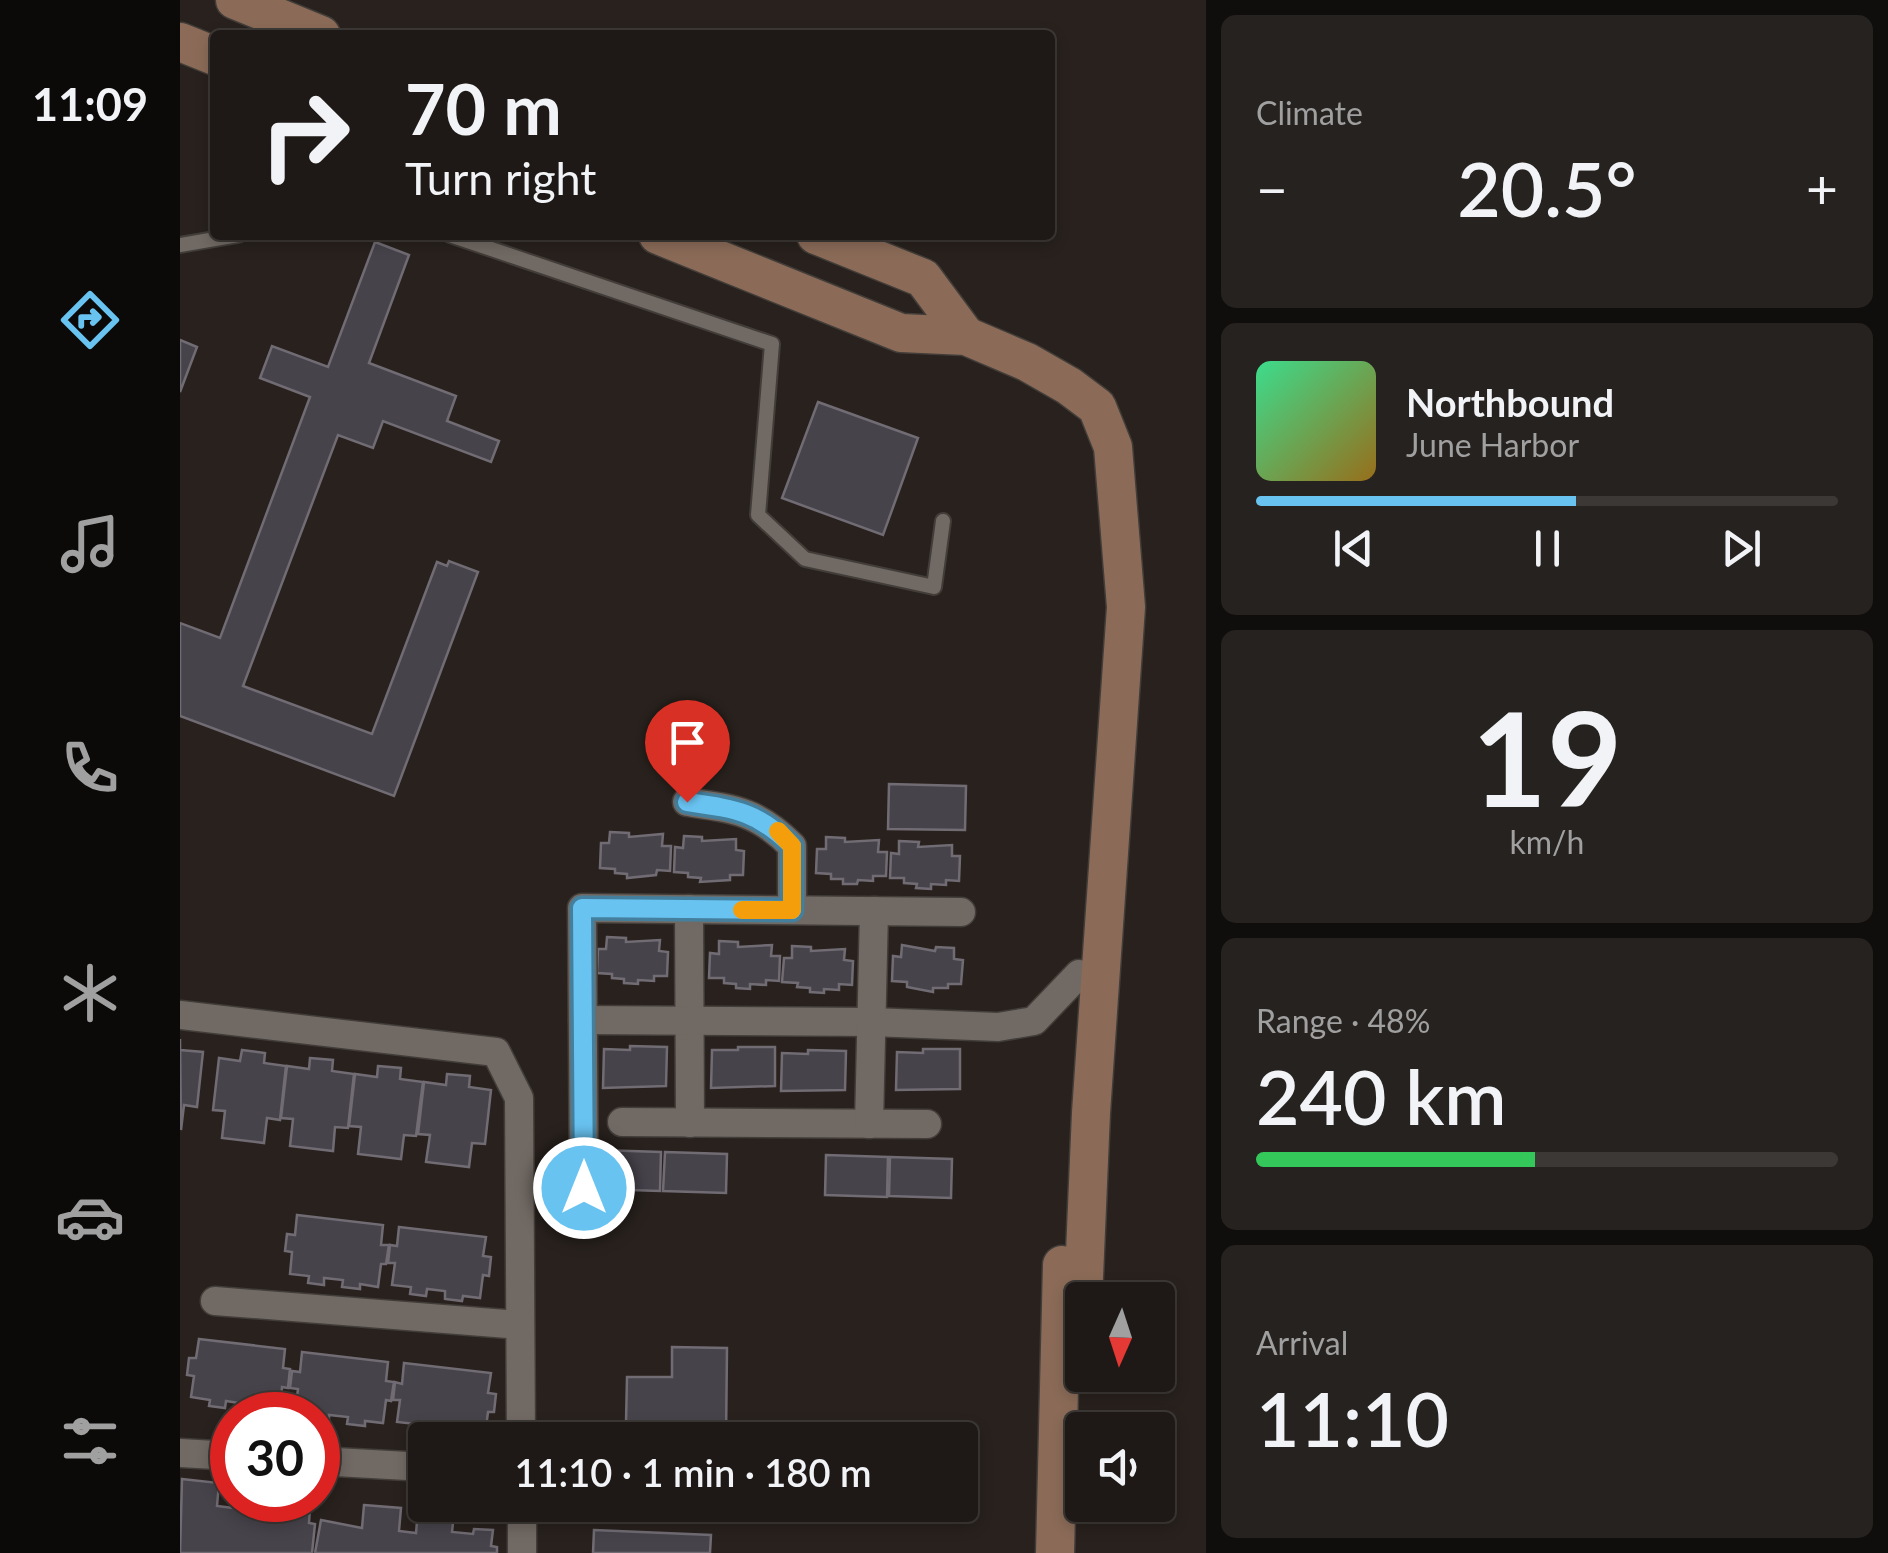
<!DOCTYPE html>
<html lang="en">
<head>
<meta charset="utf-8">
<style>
  :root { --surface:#1e1916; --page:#26221f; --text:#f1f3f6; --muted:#a1a0a1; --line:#3c3835; --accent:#69c3f1 }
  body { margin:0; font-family:Lato,sans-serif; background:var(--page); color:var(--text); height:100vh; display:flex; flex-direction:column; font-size:38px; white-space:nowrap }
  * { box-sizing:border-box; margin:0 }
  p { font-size:32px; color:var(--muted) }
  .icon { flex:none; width:55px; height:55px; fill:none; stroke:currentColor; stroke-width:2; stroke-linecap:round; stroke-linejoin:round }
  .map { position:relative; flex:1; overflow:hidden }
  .drawer { display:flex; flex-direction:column; gap:15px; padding:15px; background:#100e0c; width:682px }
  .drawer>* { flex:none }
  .banner { position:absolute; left:30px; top:30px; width:845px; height:210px; border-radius:10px; box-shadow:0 5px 15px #0003,0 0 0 2px var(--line); background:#1e1916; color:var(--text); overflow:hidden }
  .needle { width:65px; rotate:183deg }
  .controls { position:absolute; left:885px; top:1282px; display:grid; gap:20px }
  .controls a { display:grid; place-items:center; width:110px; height:110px; border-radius:10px; background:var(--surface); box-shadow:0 5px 15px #0003,0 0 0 2px var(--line); font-size:50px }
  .speed { position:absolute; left:30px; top:1392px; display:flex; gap:20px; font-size:50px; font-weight:700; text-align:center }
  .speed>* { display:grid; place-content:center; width:130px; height:130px; border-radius:50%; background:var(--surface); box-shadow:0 5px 15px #0003,0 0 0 2px var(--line); line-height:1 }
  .speed .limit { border:15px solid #d22; background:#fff; color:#111 }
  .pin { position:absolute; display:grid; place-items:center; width:85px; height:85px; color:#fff; margin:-102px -42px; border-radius:50% 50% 50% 0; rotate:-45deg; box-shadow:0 0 10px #0007 }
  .pin .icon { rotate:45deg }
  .me { position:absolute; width:110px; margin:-55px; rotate:0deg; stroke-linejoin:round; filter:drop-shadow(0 0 8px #0008) }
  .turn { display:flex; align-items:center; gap:35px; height:210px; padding:0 30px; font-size:45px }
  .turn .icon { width:130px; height:130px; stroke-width:2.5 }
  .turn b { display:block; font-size:70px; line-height:85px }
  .big { font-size:75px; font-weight:600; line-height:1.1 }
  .drawer .tile { flex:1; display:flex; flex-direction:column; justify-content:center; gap:15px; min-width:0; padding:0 35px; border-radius:15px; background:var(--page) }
  .drawer .dial { align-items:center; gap:0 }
  .dial b { font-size:130px; line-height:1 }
  .song { display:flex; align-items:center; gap:30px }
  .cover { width:120px; height:120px; border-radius:15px; background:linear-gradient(135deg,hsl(150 70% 55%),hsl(40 70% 35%)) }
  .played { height:10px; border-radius:5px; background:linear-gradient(90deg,var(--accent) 55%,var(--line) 55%) }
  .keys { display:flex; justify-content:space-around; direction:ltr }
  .heat { display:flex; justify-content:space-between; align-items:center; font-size:55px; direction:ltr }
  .charge { height:15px; border-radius:8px; background:linear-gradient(90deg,#34c759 48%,var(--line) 0) }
  .trip { position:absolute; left:228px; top:1422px; width:570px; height:100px; border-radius:10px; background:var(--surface); box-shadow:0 5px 15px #0003,0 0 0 2px var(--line); font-weight:600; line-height:100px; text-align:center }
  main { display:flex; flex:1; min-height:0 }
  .menu { display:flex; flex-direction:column; width:180px; justify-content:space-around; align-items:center; background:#0c0a09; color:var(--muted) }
  .menu .icon { width:70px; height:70px }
  .menu .current { color:var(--accent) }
  .menu b { font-size:45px; color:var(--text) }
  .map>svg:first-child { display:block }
  .building { fill:#47434b; stroke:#716c74; stroke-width:2.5 }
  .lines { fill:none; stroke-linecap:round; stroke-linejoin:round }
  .lane-casing { stroke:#423d39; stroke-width:18 }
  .street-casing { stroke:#423d39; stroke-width:31 }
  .secondary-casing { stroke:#423d39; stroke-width:41 }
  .lane { stroke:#716963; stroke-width:14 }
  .street { stroke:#716963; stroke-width:28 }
  .secondary { stroke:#8b6b58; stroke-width:38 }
  .route-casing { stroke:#447f9d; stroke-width:25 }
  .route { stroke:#69c3f1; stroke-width:18 }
  .slow { stroke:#f59e0b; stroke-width:18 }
</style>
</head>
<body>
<main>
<nav class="menu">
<b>11:09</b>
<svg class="icon current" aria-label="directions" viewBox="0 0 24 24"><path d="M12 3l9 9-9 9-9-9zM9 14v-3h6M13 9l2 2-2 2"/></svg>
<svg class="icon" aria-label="music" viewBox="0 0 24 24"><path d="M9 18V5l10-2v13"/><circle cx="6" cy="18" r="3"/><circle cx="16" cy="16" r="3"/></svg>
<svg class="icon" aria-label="phone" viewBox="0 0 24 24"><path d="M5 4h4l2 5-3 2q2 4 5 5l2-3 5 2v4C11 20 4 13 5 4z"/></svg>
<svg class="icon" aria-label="climate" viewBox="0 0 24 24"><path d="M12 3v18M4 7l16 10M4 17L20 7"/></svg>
<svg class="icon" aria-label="car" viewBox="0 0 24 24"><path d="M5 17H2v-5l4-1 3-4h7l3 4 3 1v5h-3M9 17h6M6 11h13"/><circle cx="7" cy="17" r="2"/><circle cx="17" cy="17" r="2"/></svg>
<svg class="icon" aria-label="filters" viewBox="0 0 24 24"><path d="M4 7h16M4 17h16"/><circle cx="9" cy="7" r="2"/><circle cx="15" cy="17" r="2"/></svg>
</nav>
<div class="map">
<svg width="1026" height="1553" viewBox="0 0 1026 1553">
  <rect width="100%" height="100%" fill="#28211d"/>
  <!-- building -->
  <g class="building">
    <polygon points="195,242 229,255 189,363 276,396 267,421 319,441 311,462 203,421 193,448 158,435 63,686 192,734 257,562 267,566 269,561 298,572 214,796 0,716 0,623 40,638 130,397 80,378 92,346 148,367"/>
    <polygon points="0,340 17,347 0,392"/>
    <polygon points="638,402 738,438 703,535 602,498"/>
    <polygon points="709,784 786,786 785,830 708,829"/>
    <polygon points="430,832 449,833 449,837 483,834 482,846 491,846 490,871 477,870 476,875 447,878 447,874 435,873 435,869 420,868 421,843 429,843"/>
    <polygon points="504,836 522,837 522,841 556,839 556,850 564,851 563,875 550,875 550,880 520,882 521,878 508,877 508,873 494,872 495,847 503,848"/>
    <polygon points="646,837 665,838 665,842 699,840 698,852 707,852 706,876 693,876 693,881 678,880 677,884 663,884 663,879 651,879 651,874 636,873 637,849 646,849"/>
    <polygon points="719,841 739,842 738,847 772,845 772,856 780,856 779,881 766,880 766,885 751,884 751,889 736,888 737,884 724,883 724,878 710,878 711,853 719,854"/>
    <polygon points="427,937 446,938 446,942 480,940 479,951 488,952 487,976 474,976 474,981 458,980 458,984 444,983 444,979 432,978 432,974 417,973 418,949 426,949"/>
    <polygon points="539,941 558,942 558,947 592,945 591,956 600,956 599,981 586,980 586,985 570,984 570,989 556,988 556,984 544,983 544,978 529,978 530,953 539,954"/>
    <polygon points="722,945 755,951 756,947 774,948 774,959 783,960 781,984 768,984 768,988 753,988 753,992 727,987 727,982 712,981 713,956 721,957"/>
    <polygon points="612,946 631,947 631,951 665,949 664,960 673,961 672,985 659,984 659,990 644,989 644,993 630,992 630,988 617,987 618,983 602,982 604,958 612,958"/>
    <polygon points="0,1039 0,1050 23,1052 17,1107 4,1105 1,1130"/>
    <polygon points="450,1046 487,1047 486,1086 423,1088 424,1049 450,1050"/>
    <polygon points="558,1047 595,1047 595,1086 531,1088 532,1050 558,1050"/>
    <polygon points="743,1049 780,1049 780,1089 716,1090 717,1052 743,1053"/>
    <polygon points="62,1050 85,1053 84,1063 106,1066 100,1120 87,1118 84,1143 42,1138 45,1111 33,1110 39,1058 60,1061"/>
    <polygon points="628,1050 666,1051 665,1090 601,1091 602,1053 628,1054"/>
    <polygon points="130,1058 153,1060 152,1071 174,1074 168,1128 155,1127 153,1151 110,1146 113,1119 101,1118 107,1066 129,1069"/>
    <polygon points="198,1066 221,1068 220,1079 243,1082 236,1136 224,1135 221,1159 178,1154 181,1127 169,1126 175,1074 197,1077"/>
    <polygon points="267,1074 290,1076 289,1087 311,1090 305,1144 292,1143 289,1167 246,1162 250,1135 238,1134 244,1082 266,1085"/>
    <polygon points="419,1150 481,1152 480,1191 418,1189"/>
    <polygon points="485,1152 547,1154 546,1193 483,1191"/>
    <polygon points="646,1155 708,1157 707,1197 645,1195"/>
    <polygon points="710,1157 772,1159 771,1198 709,1196"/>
    <polygon points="117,1215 203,1225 201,1245 209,1245 206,1264 201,1264 198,1287 180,1284 180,1289 162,1287 163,1280 144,1278 144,1285 128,1283 129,1276 110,1274 112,1252 105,1251 107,1234 115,1235"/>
    <polygon points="219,1227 306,1237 303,1256 311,1257 309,1276 303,1275 300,1298 283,1296 282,1301 265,1299 265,1291 247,1289 246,1296 230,1294 231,1287 212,1285 215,1263 208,1263 210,1245 217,1246"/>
    <polygon points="19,1339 105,1349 103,1368 110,1369 108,1388 102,1387 100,1410 82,1408 81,1413 64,1411 65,1404 46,1401 45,1408 29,1406 30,1400 11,1397 14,1376 7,1375 9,1358 16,1358"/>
    <polygon points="492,1347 547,1348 546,1440 493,1440 493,1423 446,1422 447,1377 492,1377"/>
    <polygon points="122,1352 208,1362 206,1381 214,1382 211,1401 206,1400 203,1423 185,1421 185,1426 167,1424 168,1417 149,1415 149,1421 138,1420 134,1413 115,1411 118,1389 110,1388 112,1371 120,1372"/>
    <polygon points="224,1363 311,1373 308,1393 316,1394 314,1412 308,1412 305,1435 288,1433 287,1438 270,1435 270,1428 252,1426 251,1433 235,1431 236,1424 217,1422 220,1400 213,1400 215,1382 222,1384"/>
    <polygon points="2,1479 39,1483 37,1506 54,1508 54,1500 91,1500 90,1508 111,1510 112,1505 130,1507 129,1523 135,1524 132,1553 0,1553"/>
    <polygon points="184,1505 221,1508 219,1531 236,1533 238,1510 274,1514 272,1532 293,1534 294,1529 313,1530 311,1546 317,1547 317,1553 135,1553 141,1520 182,1528"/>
    <polygon points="414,1530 531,1535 530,1553 413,1553"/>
  </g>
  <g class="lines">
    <!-- lane casing -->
    <g class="lane-casing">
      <g id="lane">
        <polyline points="270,235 592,344 578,515 625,559 754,587 763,521"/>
        <polyline points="0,245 58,235"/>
      </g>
    </g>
    <!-- street casing -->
    <g class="street-casing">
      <g id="street">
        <path d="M507 802C555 809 577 811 612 846V910"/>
        <polyline points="509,909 510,1123"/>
        <polyline points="0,1015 316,1052 339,1098 341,1440"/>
        <polyline points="403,1020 692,1022 818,1027 854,1021 899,974"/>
        <polyline points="442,1122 747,1124"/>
        <polyline points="689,1124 694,911"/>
        <polyline points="404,1188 402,908 781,912"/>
        <polyline points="35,1301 340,1325"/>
        <polyline points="0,1453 52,1456"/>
        <polyline points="138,1461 245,1467"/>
        <polyline points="342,1505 342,1553"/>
      </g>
    </g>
    <!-- secondary casing -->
    <g class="secondary-casing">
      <g id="secondary">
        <polyline points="55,0 141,35"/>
        <polyline points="0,42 35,56"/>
        <polyline points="478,235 721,333 786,336 847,362 889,386 917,407 933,447 946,607 911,1113 903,1300"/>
        <polyline points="636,235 743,278 786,336"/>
        <polyline points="875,1553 882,1265"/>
      </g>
    </g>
    <!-- lane -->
    <use href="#lane" class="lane"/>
    <!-- street -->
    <use href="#street" class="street"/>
    <!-- secondary -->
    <use href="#secondary" class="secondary"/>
  </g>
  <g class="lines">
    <!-- route casing -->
    <g class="route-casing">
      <path id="route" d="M404 1188 402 908 612 910V846C577 811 555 809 507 802"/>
    </g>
    <!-- route -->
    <use href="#route" class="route"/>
    <!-- slow -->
    <polyline class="slow" points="562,910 612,910 612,846 598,831"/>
  </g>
</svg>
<div class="controls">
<a><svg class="needle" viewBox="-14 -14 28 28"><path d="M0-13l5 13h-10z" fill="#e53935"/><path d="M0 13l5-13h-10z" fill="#a1a0a1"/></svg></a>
<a><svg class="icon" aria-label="sound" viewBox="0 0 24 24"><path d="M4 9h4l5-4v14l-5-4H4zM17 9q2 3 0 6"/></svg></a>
</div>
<div class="speed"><div class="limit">30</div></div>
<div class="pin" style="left:507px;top:802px;background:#d93025"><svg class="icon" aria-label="arrive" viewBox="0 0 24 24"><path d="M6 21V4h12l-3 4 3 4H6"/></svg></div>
<svg class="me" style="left:404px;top:1188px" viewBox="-20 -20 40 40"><circle r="17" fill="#69c3f1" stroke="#fff" stroke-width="3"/><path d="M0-11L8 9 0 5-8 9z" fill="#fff"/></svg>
<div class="trip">11:10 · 1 min · 180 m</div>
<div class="banner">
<div class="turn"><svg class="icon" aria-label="right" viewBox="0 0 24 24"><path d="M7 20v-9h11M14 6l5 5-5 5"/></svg><div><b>70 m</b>Turn right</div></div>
</div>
</div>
<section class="drawer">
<div class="tile"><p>Climate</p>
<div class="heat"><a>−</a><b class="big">20.5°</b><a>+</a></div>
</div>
<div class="tile">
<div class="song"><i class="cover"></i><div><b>Northbound</b><p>June Harbor</p></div></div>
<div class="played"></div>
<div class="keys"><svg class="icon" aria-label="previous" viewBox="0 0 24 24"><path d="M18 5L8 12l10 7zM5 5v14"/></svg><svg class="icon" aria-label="pause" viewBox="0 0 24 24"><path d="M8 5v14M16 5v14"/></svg><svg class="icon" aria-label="next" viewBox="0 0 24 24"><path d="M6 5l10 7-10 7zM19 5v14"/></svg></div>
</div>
<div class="tile dial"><b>19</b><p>km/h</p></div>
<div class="tile"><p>Range · 48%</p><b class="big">240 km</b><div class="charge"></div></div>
<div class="tile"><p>Arrival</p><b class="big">11:10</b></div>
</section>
</main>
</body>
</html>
